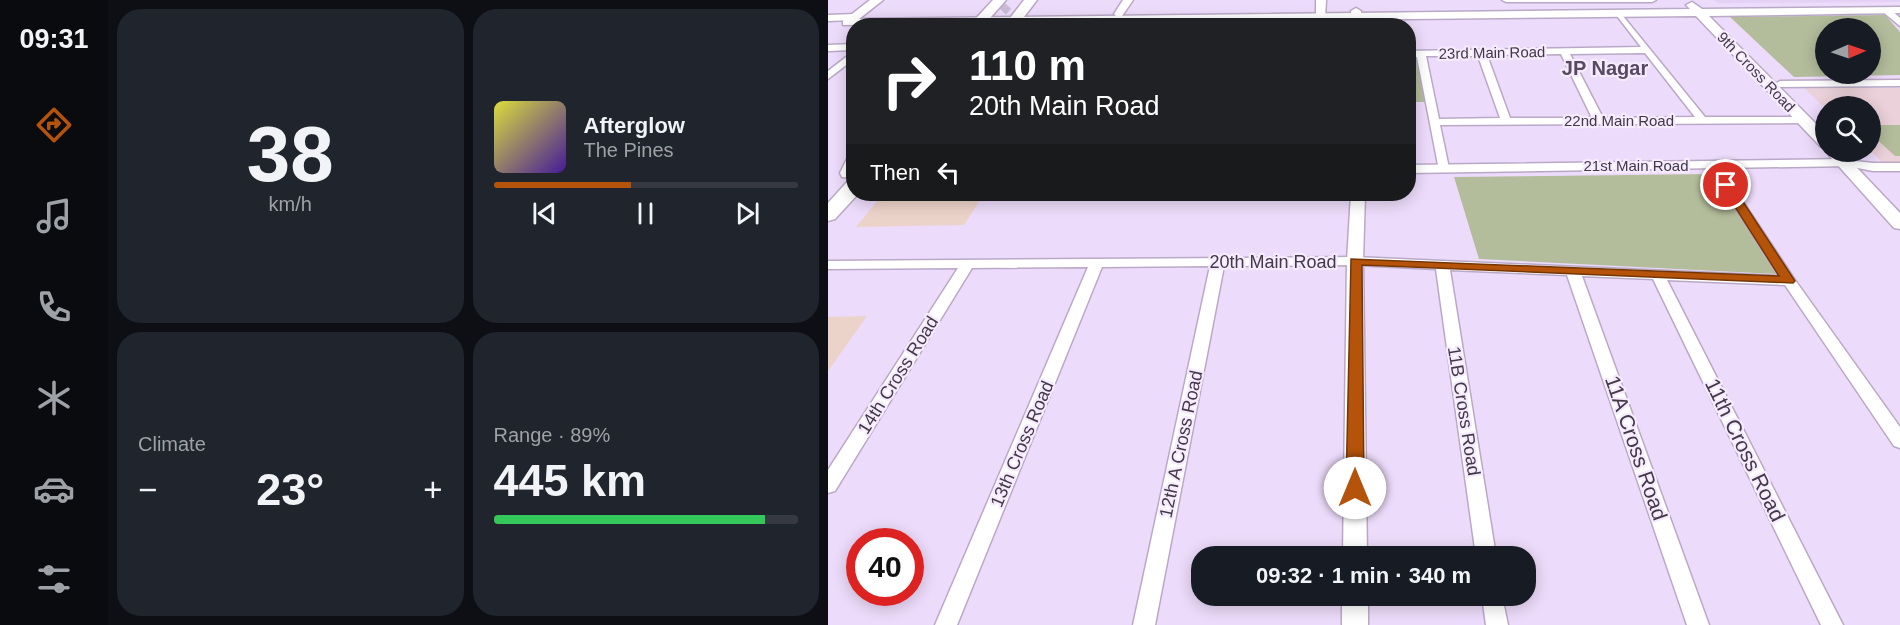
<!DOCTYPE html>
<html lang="en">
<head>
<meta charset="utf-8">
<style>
  :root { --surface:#171b24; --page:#20242c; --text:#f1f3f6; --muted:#9ea1a6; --line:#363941; --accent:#b45309 }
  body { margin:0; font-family:Helvetica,sans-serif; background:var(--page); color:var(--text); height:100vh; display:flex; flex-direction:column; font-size:22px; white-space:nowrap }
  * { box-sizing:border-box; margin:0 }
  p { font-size:20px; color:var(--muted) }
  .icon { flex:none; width:33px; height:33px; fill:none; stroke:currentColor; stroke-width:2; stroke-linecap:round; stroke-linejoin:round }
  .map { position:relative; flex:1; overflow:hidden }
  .side { display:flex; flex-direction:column; gap:9px; padding:9px; background:#0d0f14; width:720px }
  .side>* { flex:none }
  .banner { position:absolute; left:18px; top:18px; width:570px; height:183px; border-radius:24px; box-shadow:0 3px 15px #0003; background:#202124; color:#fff; overflow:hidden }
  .needle { width:39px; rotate:88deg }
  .buttons { position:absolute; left:987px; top:18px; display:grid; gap:12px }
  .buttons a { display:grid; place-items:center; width:66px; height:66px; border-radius:50%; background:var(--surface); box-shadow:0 3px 15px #0003; font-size:30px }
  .speed { position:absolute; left:18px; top:528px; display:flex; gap:12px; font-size:30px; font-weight:700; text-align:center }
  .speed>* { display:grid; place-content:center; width:78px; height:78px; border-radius:50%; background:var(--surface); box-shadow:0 3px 15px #0003; line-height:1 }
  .speed .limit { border:9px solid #d22; background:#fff; color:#111 }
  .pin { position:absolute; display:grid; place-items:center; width:51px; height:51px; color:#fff; margin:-26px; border:3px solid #fff; border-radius:50%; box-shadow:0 2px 6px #0007 }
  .me { position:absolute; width:66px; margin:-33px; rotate:0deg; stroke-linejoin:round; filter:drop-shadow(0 0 4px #0008) }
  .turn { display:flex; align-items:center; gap:21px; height:126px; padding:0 24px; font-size:27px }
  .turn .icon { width:78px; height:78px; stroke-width:2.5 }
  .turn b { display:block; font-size:42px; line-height:51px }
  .then { display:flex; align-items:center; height:57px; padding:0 24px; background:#0003; gap:12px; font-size:22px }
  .big { font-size:45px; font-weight:600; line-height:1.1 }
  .side .tile { flex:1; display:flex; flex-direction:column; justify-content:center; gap:9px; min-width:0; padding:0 21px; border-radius:24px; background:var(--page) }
  .side .dial { align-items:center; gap:0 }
  .dial b { font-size:78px; line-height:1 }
  .song { display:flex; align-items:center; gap:18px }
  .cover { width:72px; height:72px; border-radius:9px; background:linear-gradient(135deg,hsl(60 70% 55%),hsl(260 70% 35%)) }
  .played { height:6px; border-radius:3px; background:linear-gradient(90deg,var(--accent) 45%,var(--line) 45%) }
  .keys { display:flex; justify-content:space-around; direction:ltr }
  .heat { display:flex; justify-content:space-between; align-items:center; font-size:33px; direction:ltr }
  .charge { height:9px; border-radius:4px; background:linear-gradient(90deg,#34c759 89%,var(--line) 0) }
  .side .tiles { flex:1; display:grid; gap:9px; grid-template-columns:repeat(2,1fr) }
  .trip { position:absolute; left:363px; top:546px; width:345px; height:60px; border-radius:24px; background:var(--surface); box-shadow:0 3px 15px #0003; font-weight:600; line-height:60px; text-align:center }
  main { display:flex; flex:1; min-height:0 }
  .dock { display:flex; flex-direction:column; width:108px; justify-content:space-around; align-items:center; background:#090b0e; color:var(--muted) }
  .dock .icon { width:42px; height:42px }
  .dock .selected { color:var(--accent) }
  .dock b { font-size:27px; color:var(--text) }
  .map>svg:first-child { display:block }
  .commercial { fill:#ecd3ca }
  .built { fill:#e5d0f6 }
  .education { fill:#ebd1d9 }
  .green { fill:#b3bc9b; fill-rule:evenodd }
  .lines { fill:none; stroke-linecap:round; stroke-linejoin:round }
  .trunk-tunnel { stroke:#cabbd6; stroke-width:14; stroke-dasharray:14 8; stroke-linecap:butt }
  .minor-casing { stroke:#b9a9c6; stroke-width:3 }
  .tertiary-casing { stroke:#b9a9c6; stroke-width:3 }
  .secondary-casing { stroke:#b9a9c6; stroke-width:3 }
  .trunk-casing { stroke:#b9a9c6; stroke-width:3 }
  .minor { fill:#fff; fill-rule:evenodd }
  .tertiary { fill:#fff; fill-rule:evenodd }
  .secondary { fill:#fff; fill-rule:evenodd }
  .trunk { fill:#fff; fill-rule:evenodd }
  .route { fill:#b45309; stroke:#753606; stroke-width:1.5 }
  .labels { text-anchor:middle; stroke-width:4.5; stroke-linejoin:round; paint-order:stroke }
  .far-street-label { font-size:15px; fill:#413a46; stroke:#f6ebfe }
  .street-label { font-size:18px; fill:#413a46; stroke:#f6ebfe }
  .far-district-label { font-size:20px; font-weight:bold; fill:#584963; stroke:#f6ebfe }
  .near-street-label { font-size:21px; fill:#413a46; stroke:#f6ebfe }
</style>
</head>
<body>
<main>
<nav class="dock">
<b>09:31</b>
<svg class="icon selected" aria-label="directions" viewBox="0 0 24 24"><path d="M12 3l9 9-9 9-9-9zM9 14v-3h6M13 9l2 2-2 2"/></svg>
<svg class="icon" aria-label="music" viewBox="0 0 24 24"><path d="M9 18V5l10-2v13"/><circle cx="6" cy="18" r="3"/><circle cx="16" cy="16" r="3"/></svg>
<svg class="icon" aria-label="phone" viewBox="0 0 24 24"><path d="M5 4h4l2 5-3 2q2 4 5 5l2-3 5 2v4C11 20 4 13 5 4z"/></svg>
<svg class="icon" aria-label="climate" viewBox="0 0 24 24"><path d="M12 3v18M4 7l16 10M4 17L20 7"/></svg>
<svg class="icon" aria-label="car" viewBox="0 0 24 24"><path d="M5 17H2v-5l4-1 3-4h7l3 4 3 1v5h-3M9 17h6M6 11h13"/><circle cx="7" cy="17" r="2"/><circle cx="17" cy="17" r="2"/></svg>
<svg class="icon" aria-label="filters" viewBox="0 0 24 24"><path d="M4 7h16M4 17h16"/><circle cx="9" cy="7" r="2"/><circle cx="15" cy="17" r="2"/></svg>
</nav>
<section class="side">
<div class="tiles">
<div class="tile dial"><b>38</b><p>km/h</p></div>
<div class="tile">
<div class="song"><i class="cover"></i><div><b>Afterglow</b><p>The Pines</p></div></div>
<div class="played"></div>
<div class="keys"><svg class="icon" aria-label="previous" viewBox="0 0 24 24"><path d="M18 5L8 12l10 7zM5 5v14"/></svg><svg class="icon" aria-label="pause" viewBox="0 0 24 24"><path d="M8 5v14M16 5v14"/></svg><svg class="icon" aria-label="next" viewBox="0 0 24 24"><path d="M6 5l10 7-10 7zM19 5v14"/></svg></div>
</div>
<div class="tile"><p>Climate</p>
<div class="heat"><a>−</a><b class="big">23°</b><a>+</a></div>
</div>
<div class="tile"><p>Range · 89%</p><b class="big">445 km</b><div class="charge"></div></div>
</div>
</section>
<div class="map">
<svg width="1072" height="625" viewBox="0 0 1072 625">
  <rect width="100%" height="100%" fill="#ecdbfa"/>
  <!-- commercial -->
  <g class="commercial">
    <polygon points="55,194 156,194 136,225 28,227"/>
    <polygon points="39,316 0,371 0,317"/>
  </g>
  <!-- built -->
  <polygon class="built" points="886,0 1072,0 1072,2 890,3"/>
  <!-- education -->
  <polygon class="education" points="976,88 1072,88 1072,162 1054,162 1043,151 1042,106 998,106 997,108"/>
  <!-- green -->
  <g class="green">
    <path d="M1057 15 1072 32V75L966 77 902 17ZM998 28H1042V74H998Z"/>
    <polygon points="581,57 588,57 597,102 581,102"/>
    <polygon points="1043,125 1072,125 1072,156 1067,156 1043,134"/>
    <polygon points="884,174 948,274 651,259 626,177"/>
  </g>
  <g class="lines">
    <!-- trunk-tunnel -->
    <polyline class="trunk-tunnel" points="158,26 178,4"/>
    <!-- minor casing -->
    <g class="minor-casing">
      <g id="minor">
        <polygon points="674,0 828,0 824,2 678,2"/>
        <polygon points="1055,8 1061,8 1072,18 1072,26 1055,12"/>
        <path d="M790 10 877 117H975L980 120 975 123 612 125 621 168 619 170H611L589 57H580V51L813 47 786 12ZM817 53 867 117 775 118 742 54ZM733 54 764 118H682L659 55ZM598 56H650L672 118 611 119Z"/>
        <polygon points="26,44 26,50 0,51 0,45"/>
        <polygon points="26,51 26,59 0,79 0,71"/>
        <polygon points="1072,80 1072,86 952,87 947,84 952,81"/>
        <polygon points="1018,160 1045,163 1072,163 1072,171 1045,171 1014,165 1012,163"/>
        <polygon points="886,162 890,164 967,280 1072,427 1072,448 1066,446 957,285 839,280 1015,625 993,625 825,279 754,276 881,625 859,625 739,275 622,270 668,556 648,556 608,269 527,265 396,266 327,625 305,625 382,266 274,267 129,625 107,625 260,267 144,268 7,491 0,493 0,470 130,268 0,269 0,261 527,257 951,276 880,166"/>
        <polygon points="654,596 674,596 680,625 658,625"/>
      </g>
    </g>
    <!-- tertiary casing -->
    <g class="tertiary-casing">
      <g id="tertiary">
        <polygon points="295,0 305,0 294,16 288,16 286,14"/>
        <polygon points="488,0 498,0 497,18 488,16"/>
        <polygon points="528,8 533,11 534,26 524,26 523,11"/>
        <polygon points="0,15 27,14 32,17 27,20 0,21"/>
        <polygon points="1018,159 1025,163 1023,166 580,173 580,165"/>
        <polygon points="523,194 537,194 535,261 539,556 515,556 519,261"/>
        <rect x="514" y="596" width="26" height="29"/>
      </g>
    </g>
    <!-- secondary casing -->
    <g class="secondary-casing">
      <g id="secondary">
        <polygon points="42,0 55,0 31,19 862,9 858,5 864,2 874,9 1072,7 1072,13 881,16 998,134 998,148 992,146 868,16 15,25 15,21"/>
        <polygon points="998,152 1014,152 1072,213 1072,229 1066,228"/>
      </g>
    </g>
    <!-- trunk casing -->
    <g class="trunk-casing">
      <g id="trunk">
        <polygon points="165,0 178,0 155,26 141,26"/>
        <polygon points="196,0 209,0 189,26 176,26"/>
        <polygon points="26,158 26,178 14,177 12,173 19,159"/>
        <polygon points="26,180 26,194 30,194 7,219 0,221 0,203 19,182"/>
      </g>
    </g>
    <!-- minor -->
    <use href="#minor" class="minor"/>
    <!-- tertiary -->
    <use href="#tertiary" class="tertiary"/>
    <!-- secondary -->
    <use href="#secondary" class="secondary"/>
    <!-- trunk -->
    <use href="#trunk" class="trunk"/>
  </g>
  <!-- route -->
  <polygon class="route" points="898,181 902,182 967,281 965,283 534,265 536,488 533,493 527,495 521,493 518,488 523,259 951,276 893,185"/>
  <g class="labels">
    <!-- far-street labels -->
    <g class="far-street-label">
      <text transform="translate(664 53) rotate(-1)" y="5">23rd Main Road</text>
      <text transform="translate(928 72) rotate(46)" y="5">9th Cross Road</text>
      <text x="791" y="126">22nd Main Road</text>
      <text x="808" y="171">21st Main Road</text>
    </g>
    <!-- street labels -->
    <g class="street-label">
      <text x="445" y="268">20th Main Road</text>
      <text transform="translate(70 375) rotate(-58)" y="6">14th Cross Road</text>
      <text transform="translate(636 411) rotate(81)" y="6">11B Cross Road</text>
      <text transform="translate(194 444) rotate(-67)" y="6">13th Cross Road</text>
      <text transform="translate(353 444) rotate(-78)" y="6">12th A Cross Road</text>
    </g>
    <!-- far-district labels -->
    <g class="far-district-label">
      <text x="777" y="75">JP Nagar</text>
    </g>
    <!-- near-street labels -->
    <g class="near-street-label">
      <text transform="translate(808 448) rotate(71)" y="7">11A Cross Road</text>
      <text transform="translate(917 450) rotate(64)" y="7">11th Cross Road</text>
    </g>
  </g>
</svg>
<div class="buttons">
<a><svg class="needle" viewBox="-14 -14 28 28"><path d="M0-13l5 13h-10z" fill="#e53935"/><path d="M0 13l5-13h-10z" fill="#9ea1a6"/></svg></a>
<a><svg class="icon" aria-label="search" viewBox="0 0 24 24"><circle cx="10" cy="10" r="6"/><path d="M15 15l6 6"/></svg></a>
</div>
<div class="speed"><div class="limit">40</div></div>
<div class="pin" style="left:898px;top:185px;background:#d93025"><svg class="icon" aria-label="arrive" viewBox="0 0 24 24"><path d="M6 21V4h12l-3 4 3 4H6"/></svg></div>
<svg class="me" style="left:527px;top:488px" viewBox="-20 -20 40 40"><circle r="19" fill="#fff"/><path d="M0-13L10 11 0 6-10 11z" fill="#b45309"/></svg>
<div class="trip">09:32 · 1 min · 340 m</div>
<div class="banner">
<div class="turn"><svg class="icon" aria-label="right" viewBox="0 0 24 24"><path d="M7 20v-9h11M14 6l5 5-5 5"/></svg><div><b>110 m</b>20th Main Road</div></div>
<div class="then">Then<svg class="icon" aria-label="left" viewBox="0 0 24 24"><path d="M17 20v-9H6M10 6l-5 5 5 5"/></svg></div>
</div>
</div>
</main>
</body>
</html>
